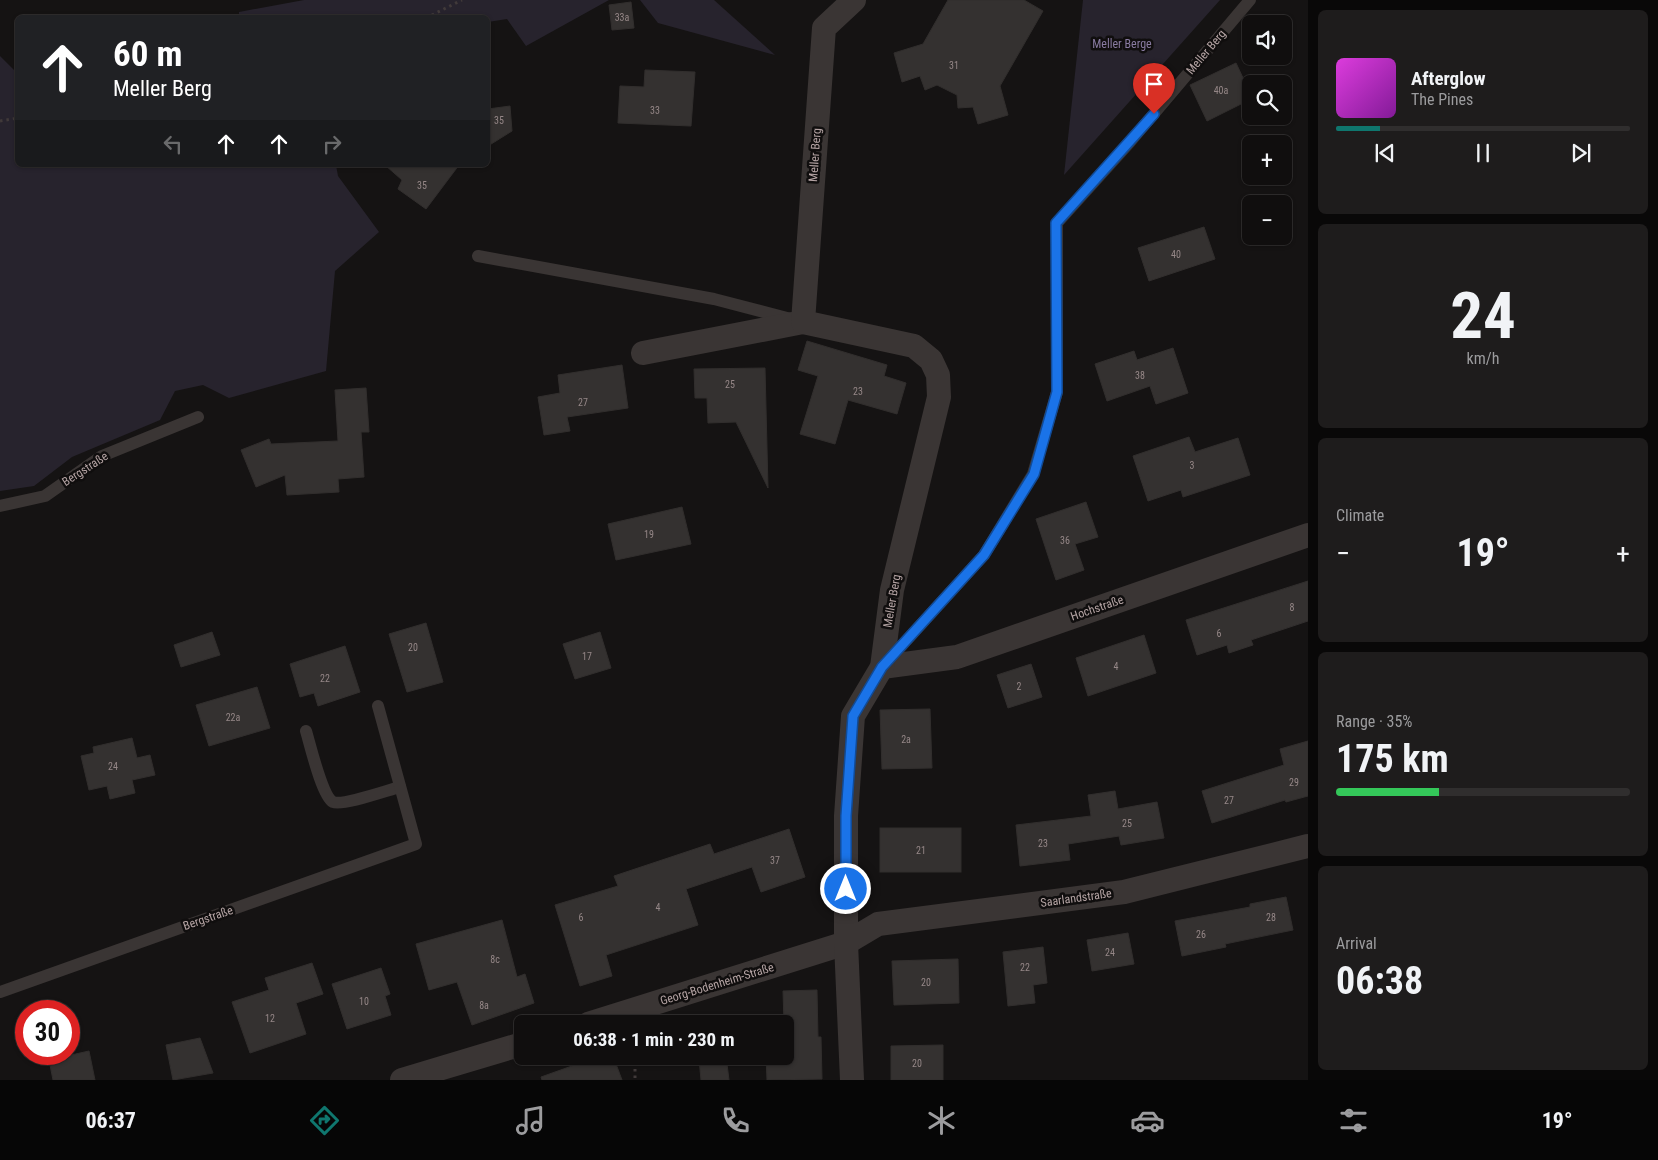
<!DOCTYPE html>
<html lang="en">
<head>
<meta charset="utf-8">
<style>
  :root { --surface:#100e0e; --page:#1e1c1c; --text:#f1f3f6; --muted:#9c9c9e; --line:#302e2e; --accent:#0f766e }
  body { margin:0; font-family:"Roboto Condensed",sans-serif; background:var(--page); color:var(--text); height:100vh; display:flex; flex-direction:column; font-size:19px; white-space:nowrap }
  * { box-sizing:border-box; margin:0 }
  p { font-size:16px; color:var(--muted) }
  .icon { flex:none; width:28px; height:28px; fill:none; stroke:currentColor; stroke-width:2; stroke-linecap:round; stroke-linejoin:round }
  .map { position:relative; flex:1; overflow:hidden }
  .sheet { display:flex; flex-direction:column; gap:10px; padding:10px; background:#090808; width:350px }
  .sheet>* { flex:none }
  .guide { position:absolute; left:15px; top:15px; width:475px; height:152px; border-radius:8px; box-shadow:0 1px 4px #0004,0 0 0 1px var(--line); background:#202124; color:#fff; overflow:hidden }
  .controls { position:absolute; left:1242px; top:15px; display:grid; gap:10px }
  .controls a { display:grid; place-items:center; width:50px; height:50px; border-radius:8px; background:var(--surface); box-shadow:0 1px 4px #0004,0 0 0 1px var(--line); font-size:25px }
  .speed { position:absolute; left:15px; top:1000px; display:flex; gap:10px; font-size:25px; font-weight:700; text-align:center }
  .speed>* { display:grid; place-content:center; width:65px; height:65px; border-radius:50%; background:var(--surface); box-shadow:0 1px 4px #0004,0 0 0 1px var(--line); line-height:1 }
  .speed .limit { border:8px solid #d22; background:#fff; color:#111 }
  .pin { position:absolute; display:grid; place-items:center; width:42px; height:42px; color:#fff; margin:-51px -21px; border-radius:50% 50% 50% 0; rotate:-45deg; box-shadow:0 0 5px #0007 }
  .pin .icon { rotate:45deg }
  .me { position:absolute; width:55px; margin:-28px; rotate:0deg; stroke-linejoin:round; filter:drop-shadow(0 0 4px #0008) }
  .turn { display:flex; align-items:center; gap:18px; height:105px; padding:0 15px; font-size:22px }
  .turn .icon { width:65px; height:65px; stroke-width:2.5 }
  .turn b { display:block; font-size:35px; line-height:42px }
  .lanes { display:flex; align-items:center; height:48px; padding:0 15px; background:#0003; justify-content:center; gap:25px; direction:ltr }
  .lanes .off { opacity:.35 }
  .big { font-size:38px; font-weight:700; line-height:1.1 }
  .sheet .card { flex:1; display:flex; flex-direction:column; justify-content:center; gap:8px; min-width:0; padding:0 18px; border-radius:8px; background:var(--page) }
  .sheet .dial { align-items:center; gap:0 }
  .dial b { font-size:65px; line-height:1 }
  .song { display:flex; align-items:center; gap:15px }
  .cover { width:60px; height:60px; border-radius:8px; background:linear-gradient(135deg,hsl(300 70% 55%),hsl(290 70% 35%)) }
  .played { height:5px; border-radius:2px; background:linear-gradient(90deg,var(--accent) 15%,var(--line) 15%) }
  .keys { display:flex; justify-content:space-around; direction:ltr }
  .heat { display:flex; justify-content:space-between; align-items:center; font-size:28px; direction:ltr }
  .charge { height:8px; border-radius:4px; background:linear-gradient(90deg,#34c759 35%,var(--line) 0) }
  .trip { position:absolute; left:514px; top:1015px; width:280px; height:50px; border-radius:8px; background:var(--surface); box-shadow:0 1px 4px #0004,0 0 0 1px var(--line); font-weight:700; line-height:50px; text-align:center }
  .tab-bar { display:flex; height:80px; justify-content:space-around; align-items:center; background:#060606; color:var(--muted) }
  .tab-bar .icon { width:35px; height:35px }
  .tab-bar .selected { color:var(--accent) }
  .tab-bar b { font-size:22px; color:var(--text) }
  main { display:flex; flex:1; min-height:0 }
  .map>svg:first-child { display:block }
  .green { fill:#27232d }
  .building { fill:#343130; stroke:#312e2d }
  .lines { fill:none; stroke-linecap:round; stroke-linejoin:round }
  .path { stroke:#413a3a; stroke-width:3; stroke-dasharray:2.5 4; stroke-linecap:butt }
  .lane { stroke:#3a3534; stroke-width:12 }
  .street { stroke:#3a3534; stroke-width:24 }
  .route-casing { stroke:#114b97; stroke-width:12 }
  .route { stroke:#1a73e8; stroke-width:9 }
  .labels { text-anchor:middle; stroke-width:5; stroke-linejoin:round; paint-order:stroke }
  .number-label { font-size:10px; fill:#958787 }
  .park-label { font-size:12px; fill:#897ba1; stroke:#100e0e }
  .street-label { font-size:12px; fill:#b5a4a4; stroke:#100e0e }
</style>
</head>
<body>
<main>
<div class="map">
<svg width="1308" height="1080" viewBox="0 0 1308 1080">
  <rect width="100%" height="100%" fill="#151313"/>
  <!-- green -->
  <g class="green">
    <polygon points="304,0 609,0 526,46 507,19 488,22 488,18 239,17 239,12"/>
    <polygon points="640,0 714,0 775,55 658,23"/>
    <polygon points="1083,0 1220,0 1064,175"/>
    <polygon points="0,56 17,73 18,165 336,165 338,176 379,232 335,271 326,371 229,398 203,385 175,391 160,420 72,457 34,486 0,491"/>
  </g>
  <!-- building -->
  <g class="building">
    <polygon points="948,0 1024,0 1043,11 1000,86 1008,115 978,124 973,107 958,108 957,95 937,85 925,90 920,76 902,82 894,53 923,44"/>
    <polygon points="631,2 634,28 612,30 609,5"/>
    <polygon points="1236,63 1251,95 1251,99 1207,121 1190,85"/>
    <polygon points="645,70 695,72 691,126 618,123 620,86 644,87"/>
    <polygon points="510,106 512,131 488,146 488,109"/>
    <polygon points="385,165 459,165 426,209 398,189 402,180"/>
    <polygon points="1204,227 1215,259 1149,281 1138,248"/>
    <polygon points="807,341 887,365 884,376 906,383 897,414 848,400 835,444 800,434 818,376 798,370"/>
    <polygon points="1173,348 1188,393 1156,404 1150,386 1107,401 1095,364 1134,351 1137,360"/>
    <polygon points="622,365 628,408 567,417 570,431 544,435 538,397 560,393 558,375"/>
    <polygon points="765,368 768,488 736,422 708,423 707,398 695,398 694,369"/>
    <polygon points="366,388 369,432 361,432 364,477 338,479 339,492 287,495 285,475 256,487 241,450 269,439 271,444 338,441 335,390"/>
    <polygon points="1189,437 1195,452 1238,438 1250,475 1183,497 1181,490 1148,501 1133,456"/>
    <polygon points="1086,502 1098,537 1075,544 1084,570 1056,580 1036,519"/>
    <polygon points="682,507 691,544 616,560 608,524"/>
    <polygon points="1308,581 1308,621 1251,640 1253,645 1229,653 1227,645 1197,655 1186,620"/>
    <polygon points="426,623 443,682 407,692 389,634"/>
    <polygon points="212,632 220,655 181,667 174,645"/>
    <polygon points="600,632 611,668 575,679 563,644"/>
    <polygon points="1144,635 1156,673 1088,696 1076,658"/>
    <polygon points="345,646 360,692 318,706 314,693 300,697 290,664"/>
    <polygon points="1031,664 1042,697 1008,708 997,675"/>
    <polygon points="257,687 270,728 209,746 196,705"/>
    <polygon points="930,709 932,768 882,769 880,710"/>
    <polygon points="132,738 137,758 150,755 155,775 132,780 135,793 110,799 107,786 89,790 81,756 94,753 93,747"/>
    <polygon points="1308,741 1308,796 1286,802 1285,800 1212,823 1202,791 1284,765 1280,749"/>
    <polygon points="1115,791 1118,809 1157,802 1164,838 1121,845 1119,836 1068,844 1070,860 1020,866 1016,825 1091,816 1088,795"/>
    <rect x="880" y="828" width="81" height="44"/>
    <polygon points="789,829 805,877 761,892 752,867 686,889 698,925 606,955 612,976 580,986 555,905 618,886 614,876 710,844 714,854"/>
    <polygon points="1286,897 1293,930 1225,944 1226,947 1182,956 1175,921 1250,907 1250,904"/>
    <polygon points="502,920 517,977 525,974 534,1003 472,1025 457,982 429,990 416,944"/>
    <polygon points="1128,933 1134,964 1092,971 1087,940"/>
    <polygon points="1043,947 1047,983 1033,985 1035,1003 1008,1006 1003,952"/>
    <polygon points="958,959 959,1003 894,1005 892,961"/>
    <polygon points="312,963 323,994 296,1003 306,1034 250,1053 232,1002 269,990 265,978"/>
    <polygon points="381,968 390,994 385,996 391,1015 347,1029 332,984"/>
    <polygon points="817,990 818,1037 821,1037 822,1079 767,1080 766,1056 785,1056 783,991"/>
    <polygon points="200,1038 213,1073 173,1080 166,1045"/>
    <polygon points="943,1045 943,1080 891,1080 891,1046"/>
    <polygon points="89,1051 95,1080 53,1080 49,1060"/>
    <polygon points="600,1056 613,1056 622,1080 542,1080 541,1077"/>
    <polygon points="645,1056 726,1056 729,1080 701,1080 699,1059 645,1064"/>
  </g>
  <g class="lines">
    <!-- path -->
    <g class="path">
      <polyline points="426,18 462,0"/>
      <polyline points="0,121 18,118"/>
      <polyline points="635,1056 635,1080"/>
    </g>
    <!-- lane -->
    <g class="lane">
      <polyline points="478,256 714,299 791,319"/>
      <polyline points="0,506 45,496 102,456 198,417"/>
      <polyline points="886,663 984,555 1033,474 1057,392 1057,223 1130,142 1250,0"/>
      <path d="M306 731C310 744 322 796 333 802 343 806 388 790 400 787"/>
      <polyline points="0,992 416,844 378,706"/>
    </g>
    <!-- street -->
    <g class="street">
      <polyline points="643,353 803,322"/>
      <polyline points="882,667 957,657 1308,535"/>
      <polyline points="588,1024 846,943 878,924 1124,892 1308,846"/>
      <polyline points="402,1080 522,1044"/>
      <polyline points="852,1080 846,943 846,816 853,716 882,667 892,590 939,397 938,375 931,360 914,346 803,322 824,28 854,0"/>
    </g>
  </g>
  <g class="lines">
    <!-- route casing -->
    <g class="route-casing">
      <polyline id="route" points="846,889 846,816 853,716 882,667 984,555 1034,474 1057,392 1056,223 1154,114"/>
    </g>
    <!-- route -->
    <use href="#route" class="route"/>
  </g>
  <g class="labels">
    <!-- number labels -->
    <g class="number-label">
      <text x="622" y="21">33a</text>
      <text x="954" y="69">31</text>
      <text x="1221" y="94">40a</text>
      <text x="655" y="114">33</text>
      <text x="499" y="124">35</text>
      <text x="422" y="189">35</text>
      <text x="1176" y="258">40</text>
      <text x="1140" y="379">38</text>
      <text x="730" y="388">25</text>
      <text x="858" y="395">23</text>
      <text x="583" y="406">27</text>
      <text x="1192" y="469">3</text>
      <text x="649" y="538">19</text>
      <text x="1065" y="544">36</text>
      <text x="1292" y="611">8</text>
      <text x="1219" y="637">6</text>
      <text x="413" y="651">20</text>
      <text x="587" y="660">17</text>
      <text x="1116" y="670">4</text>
      <text x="325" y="682">22</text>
      <text x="1019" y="690">2</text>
      <text x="233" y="721">22a</text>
      <text x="906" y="743">2a</text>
      <text x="113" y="770">24</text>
      <text x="1294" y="786">29</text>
      <text x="1229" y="804">27</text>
      <text x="1127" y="827">25</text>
      <text x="1043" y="847">23</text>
      <text x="921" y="854">21</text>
      <text x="775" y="864">37</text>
      <text x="658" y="911">4</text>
      <text x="581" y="921">6</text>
      <text x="1271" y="921">28</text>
      <text x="1201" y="938">26</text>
      <text x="1110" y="956">24</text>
      <text x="495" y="963">8c</text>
      <text x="1025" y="971">22</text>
      <text x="926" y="986">20</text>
      <text x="364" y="1005">10</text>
      <text x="484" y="1009">8a</text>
      <text x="270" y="1022">12</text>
      <text x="917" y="1067">20</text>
    </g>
    <!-- park labels -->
    <g class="park-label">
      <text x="1122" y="48">Meller Berge</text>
    </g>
    <!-- street labels -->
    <g class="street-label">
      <text transform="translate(1206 52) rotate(-50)" y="4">Meller Berg</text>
      <text transform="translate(815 155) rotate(-86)" y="4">Meller Berg</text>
      <text transform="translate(85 469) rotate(-33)" y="4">Bergstraße</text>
      <text transform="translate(892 601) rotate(-80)" y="4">Meller Berg</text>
      <text transform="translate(1097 608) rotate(-19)" y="4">Hochstraße</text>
      <text transform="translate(1076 898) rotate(-8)" y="4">Saarlandstraße</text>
      <text transform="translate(208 918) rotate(-19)" y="4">Bergstraße</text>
      <text transform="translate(717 984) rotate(-17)" y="4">Georg-Bodenheim-Straße</text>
    </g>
  </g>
</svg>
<div class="controls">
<a><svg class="icon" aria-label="sound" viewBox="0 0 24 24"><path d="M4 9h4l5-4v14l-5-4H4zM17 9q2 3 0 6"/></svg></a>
<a><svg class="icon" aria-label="search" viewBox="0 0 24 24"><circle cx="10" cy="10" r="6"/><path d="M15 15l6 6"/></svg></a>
<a>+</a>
<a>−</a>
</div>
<div class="speed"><div class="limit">30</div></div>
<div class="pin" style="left:1154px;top:114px;background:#d93025"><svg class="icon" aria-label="arrive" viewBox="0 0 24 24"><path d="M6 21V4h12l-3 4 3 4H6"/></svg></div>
<svg class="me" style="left:846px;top:889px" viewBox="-20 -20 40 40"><circle r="17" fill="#1a73e8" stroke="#fff" stroke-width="3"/><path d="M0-11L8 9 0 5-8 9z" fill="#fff"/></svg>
<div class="trip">06:38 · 1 min · 230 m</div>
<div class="guide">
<div class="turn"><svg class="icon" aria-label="ahead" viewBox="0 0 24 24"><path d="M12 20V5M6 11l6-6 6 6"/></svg><div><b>60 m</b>Meller Berg</div></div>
<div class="lanes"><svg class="icon off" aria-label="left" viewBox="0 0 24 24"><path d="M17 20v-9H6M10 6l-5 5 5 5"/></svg><svg class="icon" aria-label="ahead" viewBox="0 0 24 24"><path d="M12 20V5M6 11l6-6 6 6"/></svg><svg class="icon" aria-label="ahead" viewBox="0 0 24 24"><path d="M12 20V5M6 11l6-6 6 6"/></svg><svg class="icon off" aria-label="right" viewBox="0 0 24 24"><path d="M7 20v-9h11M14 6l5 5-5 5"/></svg></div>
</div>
</div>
<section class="sheet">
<div class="card">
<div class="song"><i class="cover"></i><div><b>Afterglow</b><p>The Pines</p></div></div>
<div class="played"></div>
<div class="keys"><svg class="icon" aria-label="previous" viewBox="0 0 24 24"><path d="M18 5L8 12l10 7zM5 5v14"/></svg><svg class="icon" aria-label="pause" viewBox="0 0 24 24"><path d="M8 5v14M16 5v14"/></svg><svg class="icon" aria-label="next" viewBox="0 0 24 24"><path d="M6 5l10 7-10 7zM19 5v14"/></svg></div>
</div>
<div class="card dial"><b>24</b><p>km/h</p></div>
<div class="card"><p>Climate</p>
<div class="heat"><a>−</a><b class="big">19°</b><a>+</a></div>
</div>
<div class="card"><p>Range · 35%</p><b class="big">175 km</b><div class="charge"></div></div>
<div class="card"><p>Arrival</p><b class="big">06:38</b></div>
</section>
</main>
<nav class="tab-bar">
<b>06:37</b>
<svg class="icon selected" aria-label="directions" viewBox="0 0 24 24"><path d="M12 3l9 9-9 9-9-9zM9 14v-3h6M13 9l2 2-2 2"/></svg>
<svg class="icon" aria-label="music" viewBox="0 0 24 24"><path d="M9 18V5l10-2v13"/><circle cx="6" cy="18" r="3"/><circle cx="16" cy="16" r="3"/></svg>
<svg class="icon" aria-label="phone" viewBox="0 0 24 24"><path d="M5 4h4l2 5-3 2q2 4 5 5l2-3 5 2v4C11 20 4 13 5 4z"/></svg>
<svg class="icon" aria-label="climate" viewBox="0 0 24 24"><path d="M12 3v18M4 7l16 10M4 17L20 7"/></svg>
<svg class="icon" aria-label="car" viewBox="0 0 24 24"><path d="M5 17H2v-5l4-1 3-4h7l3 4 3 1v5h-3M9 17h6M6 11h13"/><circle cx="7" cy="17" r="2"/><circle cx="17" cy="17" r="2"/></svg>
<svg class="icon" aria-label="filters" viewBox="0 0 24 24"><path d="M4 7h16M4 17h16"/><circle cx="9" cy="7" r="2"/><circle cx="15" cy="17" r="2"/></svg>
<b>19°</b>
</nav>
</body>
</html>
